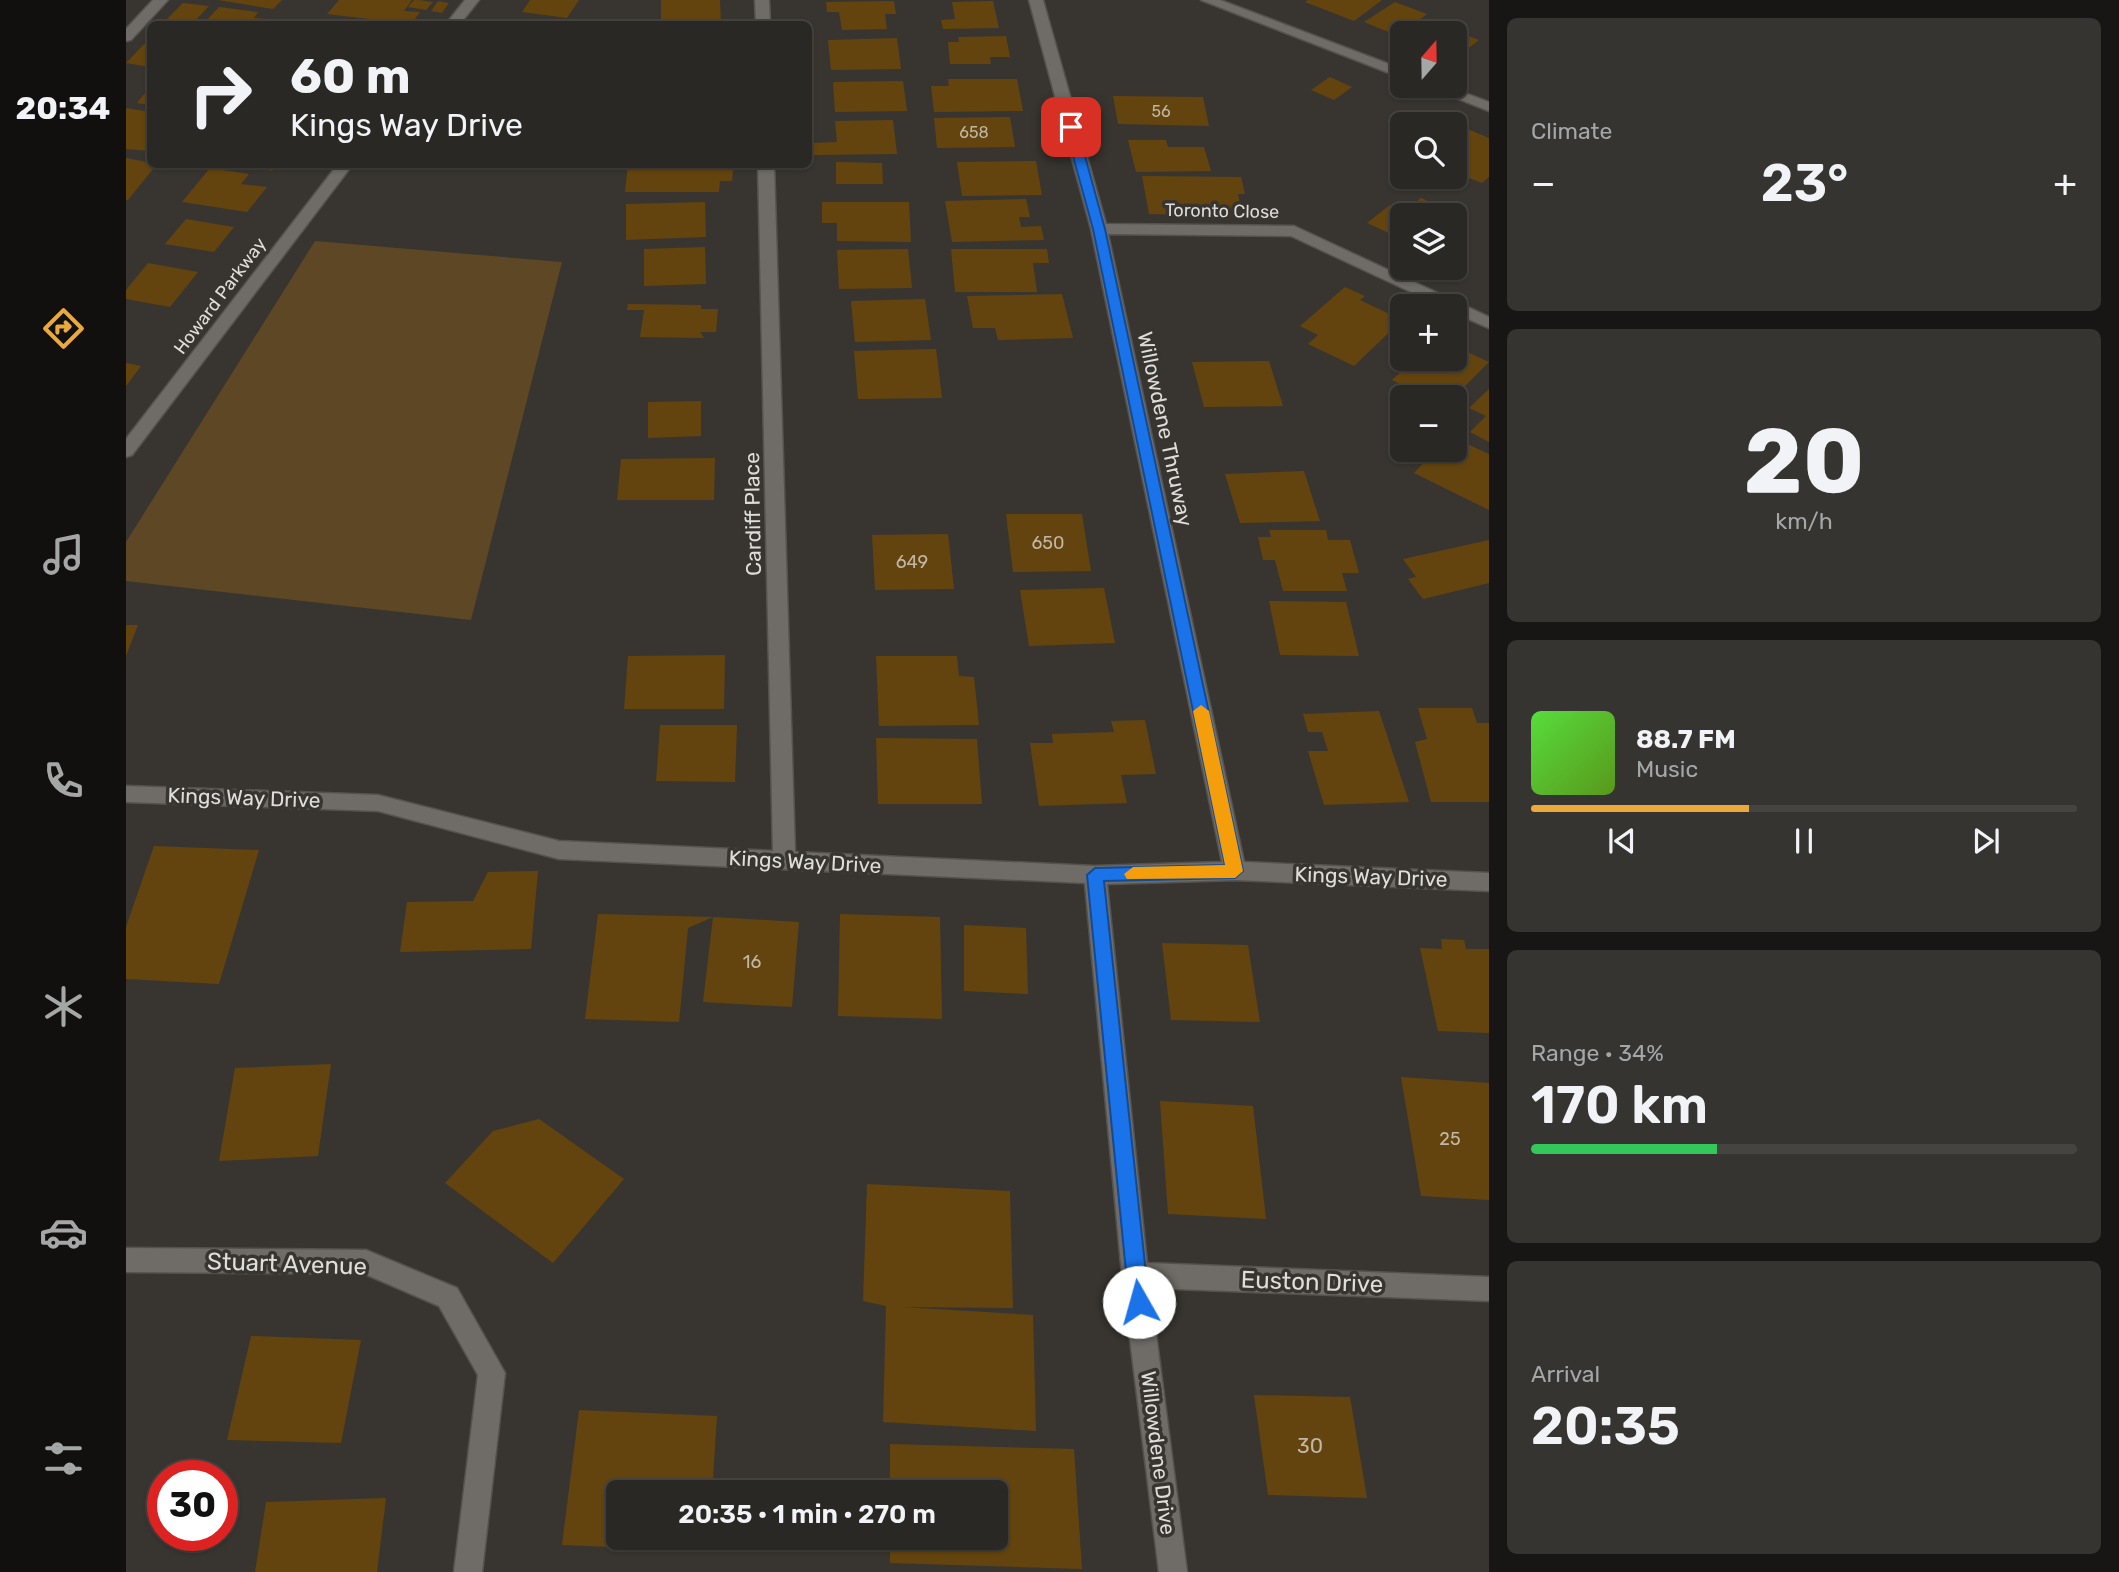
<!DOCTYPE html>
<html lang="en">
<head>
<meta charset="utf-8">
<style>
  :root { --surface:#2a2824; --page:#363431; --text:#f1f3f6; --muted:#a5a6a6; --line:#464441; --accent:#eba939 }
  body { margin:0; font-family:Rubik,sans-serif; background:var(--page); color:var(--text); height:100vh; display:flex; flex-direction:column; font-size:26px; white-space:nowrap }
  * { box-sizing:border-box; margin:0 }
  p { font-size:23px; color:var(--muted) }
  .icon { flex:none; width:38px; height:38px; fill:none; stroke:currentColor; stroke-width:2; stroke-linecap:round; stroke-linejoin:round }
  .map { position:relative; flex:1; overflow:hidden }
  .details { display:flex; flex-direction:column; gap:18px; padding:18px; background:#171614; width:630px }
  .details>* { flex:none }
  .banner { position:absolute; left:21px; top:21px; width:665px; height:147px; border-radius:10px; box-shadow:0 2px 5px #0004,0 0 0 2px var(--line); background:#2a2824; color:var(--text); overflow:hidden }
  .needle { width:46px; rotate:20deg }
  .buttons { position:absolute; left:1264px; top:21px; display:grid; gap:14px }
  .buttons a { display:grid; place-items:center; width:77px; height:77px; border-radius:10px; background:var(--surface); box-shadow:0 2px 5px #0004,0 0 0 2px var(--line); font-size:35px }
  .speed { position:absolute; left:21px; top:1460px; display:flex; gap:14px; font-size:35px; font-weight:700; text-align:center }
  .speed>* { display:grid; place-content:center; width:91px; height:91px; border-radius:50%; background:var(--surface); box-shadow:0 2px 5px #0004,0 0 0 2px var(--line); line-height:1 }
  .speed .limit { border:10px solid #d22; background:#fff; color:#111 }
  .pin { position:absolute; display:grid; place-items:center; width:60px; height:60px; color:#fff; margin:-30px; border-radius:14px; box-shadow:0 4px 10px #0006 }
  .me { position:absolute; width:77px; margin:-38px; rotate:353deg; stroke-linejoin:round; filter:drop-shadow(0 0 5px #0008) }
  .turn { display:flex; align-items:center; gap:24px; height:147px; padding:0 28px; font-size:32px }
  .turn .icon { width:91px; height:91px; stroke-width:2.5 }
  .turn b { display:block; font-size:49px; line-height:60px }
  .big { font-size:52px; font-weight:600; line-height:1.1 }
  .details .card { flex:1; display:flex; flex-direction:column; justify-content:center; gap:10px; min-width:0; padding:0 24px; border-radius:10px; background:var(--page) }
  .details .dial { align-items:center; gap:0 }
  .dial b { font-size:91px; line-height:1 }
  .song { display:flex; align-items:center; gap:21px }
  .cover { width:84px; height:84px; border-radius:10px; background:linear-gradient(135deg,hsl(110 70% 55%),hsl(90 70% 35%)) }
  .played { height:7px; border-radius:4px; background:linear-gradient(90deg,var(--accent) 40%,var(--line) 40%) }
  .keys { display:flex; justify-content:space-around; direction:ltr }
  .heat { display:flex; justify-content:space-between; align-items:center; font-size:38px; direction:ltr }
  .charge { height:10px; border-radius:5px; background:linear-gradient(90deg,#34c759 34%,var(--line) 0) }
  .trip { position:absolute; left:480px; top:1480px; width:402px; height:70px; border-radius:10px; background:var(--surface); box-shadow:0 2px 5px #0004,0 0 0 2px var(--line); font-weight:600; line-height:70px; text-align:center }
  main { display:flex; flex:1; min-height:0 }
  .tab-bar { display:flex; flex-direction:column; width:126px; justify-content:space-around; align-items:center; background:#11100e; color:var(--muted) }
  .tab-bar .icon { width:49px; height:49px }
  .tab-bar .active { color:var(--accent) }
  .tab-bar b { font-size:32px; color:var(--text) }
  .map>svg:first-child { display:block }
  .green { fill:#5e4724 }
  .building { fill:#63440e }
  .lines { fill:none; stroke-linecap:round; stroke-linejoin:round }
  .street-casing { stroke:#55524e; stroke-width:3 }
  .street { fill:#6f6c67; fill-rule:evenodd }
  .route { fill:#1a73e8; stroke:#114b97; stroke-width:2 }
  .slow { fill:#f59e0b }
  .labels { text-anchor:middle; stroke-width:7; stroke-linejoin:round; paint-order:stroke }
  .far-number-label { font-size:16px; fill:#c0b7a7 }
  .far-street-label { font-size:18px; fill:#dfddda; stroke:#383530 }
  .number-label { font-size:18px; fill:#c0b7a7 }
  .street-label { font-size:21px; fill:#dfddda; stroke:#383530 }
  .near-number-label { font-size:21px; fill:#c0b7a7 }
  .near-street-label { font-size:24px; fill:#dfddda; stroke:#383530 }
</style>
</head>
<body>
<main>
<nav class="tab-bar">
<b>20:34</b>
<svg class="icon active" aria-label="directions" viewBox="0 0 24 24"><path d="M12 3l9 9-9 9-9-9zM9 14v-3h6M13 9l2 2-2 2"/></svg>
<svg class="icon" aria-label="music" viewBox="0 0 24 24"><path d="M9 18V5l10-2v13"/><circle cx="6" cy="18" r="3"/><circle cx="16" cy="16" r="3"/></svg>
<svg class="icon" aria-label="phone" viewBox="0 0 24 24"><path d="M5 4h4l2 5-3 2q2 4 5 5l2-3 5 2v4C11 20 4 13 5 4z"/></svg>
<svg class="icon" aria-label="climate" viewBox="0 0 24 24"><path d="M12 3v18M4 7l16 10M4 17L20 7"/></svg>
<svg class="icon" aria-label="car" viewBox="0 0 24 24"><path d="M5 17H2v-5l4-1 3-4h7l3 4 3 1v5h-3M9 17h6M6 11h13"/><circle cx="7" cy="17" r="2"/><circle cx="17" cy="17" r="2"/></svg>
<svg class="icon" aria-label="filters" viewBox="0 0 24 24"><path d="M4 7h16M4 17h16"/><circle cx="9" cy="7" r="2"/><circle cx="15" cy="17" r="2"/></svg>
</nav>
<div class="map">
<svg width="1363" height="1572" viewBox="0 0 1363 1572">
  <rect width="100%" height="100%" fill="#383530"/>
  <!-- green -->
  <polygon class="green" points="189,241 436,262 345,620 0,581 0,542"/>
  <!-- building -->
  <g class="building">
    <polygon points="92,0 156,0 147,9"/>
    <polygon points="213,0 286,0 278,11 294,12 285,24 201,14"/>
    <polygon points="288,0 293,0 307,2 300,10 282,7"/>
    <polygon points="404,0 453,0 441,18 396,12"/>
    <polygon points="535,0 594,0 595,24 535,24"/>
    <polygon points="1182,0 1256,0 1228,21 1179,2"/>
    <polygon points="312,1 323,3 316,13 305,11"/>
    <polygon points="768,1 770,14 759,14 761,29 716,30 713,12 701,12 700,2"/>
    <polygon points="867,1 873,28 817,29 815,20 829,19 826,2"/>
    <polygon points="1269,2 1301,14 1272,36 1238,22"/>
    <polygon points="57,3 83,6 66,24 36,24"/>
    <polygon points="93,7 132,12 128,18 140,19 136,24 77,24"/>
    <polygon points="1324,29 1335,33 1353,40 1331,57 1328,33 1318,33"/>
    <polygon points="880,36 884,57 864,57 865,64 824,64 822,42 833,42 832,37"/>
    <polygon points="24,38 24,67 0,63"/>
    <polygon points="771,38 775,69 705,70 702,40"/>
    <polygon points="1204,77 1226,87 1208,100 1185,90"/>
    <polygon points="822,79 891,79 897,111 808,112 805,86 823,86"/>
    <polygon points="777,81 781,111 709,112 707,82"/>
    <polygon points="24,87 24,105 11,103"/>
    <polygon points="987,96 1077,97 1083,126 992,124"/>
    <polygon points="0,108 24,112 24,151 0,149"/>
    <polygon points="884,117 889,147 811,148 808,118"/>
    <polygon points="767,120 771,154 687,155 686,143 711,142 709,121"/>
    <polygon points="1332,125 1363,138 1363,177 1356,183 1328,172 1328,128"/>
    <polygon points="1002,140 1040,140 1042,147 1078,147 1085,171 1010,172"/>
    <polygon points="0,158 31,164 2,200 0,200"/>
    <polygon points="910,161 916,195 836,196 831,162"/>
    <polygon points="710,162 756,163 757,184 710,184"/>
    <polygon points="112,164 151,164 146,171"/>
    <polygon points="502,164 595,164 594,169 607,169 606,181 594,181 593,192 499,192"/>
    <polygon points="84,168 123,174 115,184 141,187 121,212 56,202"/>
    <polygon points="1016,176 1115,177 1119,194 1112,194 1117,216 1023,214"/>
    <polygon points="1295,198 1326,212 1323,215 1276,215 1276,239 1241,223 1264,205 1278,212"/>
    <polygon points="900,199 904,217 893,217 895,227 915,226 918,240 826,242 819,201"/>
    <polygon points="579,202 580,237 500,240 500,204"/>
    <polygon points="696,202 783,202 785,242 711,241 711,223 696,223"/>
    <polygon points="60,219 108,227 88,252 39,244"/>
    <polygon points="579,247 580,284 518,286 518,249"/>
    <polygon points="782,249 786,288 713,289 711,250"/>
    <polygon points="825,249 921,249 923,263 907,263 911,292 829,292"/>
    <polygon points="22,263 72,272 44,307 0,299 0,290"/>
    <polygon points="1219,287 1239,296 1234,300 1276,320 1228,366 1182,344 1192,335 1174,326"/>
    <polygon points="936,294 947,338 872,340 869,328 847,328 841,296"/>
    <polygon points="799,299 805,340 729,342 725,301"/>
    <polygon points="502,304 575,305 575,309 592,309 590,332 574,332 578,338 514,337 518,310 501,310"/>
    <polygon points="1328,346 1363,362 1328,397 1308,392 1302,397 1289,397 1277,392 1282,388 1266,380 1289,359 1328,359"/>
    <polygon points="810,349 816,398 732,399 728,351"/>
    <polygon points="1143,361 1157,406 1078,407 1066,362"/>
    <polygon points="0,363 15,366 0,386"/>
    <polygon points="1363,389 1363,442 1344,432 1360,416 1343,408"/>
    <polygon points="575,401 575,436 522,438 522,402"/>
    <polygon points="1276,416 1276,434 1263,428"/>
    <polygon points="1328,438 1363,454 1363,510 1288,473 1310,450 1328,450"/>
    <polygon points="589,458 588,500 491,500 495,459"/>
    <polygon points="1178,471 1194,521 1114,523 1099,474"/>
    <polygon points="880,514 956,514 965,571 887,572"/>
    <polygon points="1143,530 1200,530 1202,540 1224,540 1233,573 1216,573 1221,591 1157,591 1149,560 1137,560 1132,537 1145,537"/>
    <polygon points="822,534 828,589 749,590 746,535"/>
    <polygon points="1363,540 1363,583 1297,599 1282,579 1290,577 1277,559"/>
    <polygon points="978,588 989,643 903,646 894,590"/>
    <polygon points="1143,601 1220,602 1233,656 1154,655"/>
    <polygon points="0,625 12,625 0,656"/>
    <polygon points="599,655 598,709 498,709 502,656"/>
    <polygon points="750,656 831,656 833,676 848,677 853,725 753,726"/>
    <polygon points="1292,708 1346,708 1351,723 1363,723 1363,802 1305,802 1289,742 1301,739"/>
    <polygon points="1253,711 1283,802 1198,805 1182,751 1202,751 1196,732 1182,732 1177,714"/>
    <polygon points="1019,720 1030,774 995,775 1001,803 913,806 904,743 927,743 926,734 988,732 985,721"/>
    <polygon points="534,725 611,725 609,782 530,781"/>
    <polygon points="750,738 851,739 856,804 752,804"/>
    <polygon points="28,846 133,850 93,984 0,979 0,927"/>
    <polygon points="412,871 405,949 274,952 281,902 347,901 362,872"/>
    <polygon points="472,914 587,917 562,928 553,1022 459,1019"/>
    <polygon points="714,914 814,917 816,1019 712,1016"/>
    <polygon points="587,917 673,922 666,1007 577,1002"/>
    <polygon points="838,925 900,928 902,994 838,991"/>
    <polygon points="1315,939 1338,940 1340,949 1363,949 1363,1033 1312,1031 1294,948 1316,949"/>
    <polygon points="1036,943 1122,945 1134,1022 1045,1020"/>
    <polygon points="205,1064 192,1156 93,1161 109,1068"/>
    <polygon points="1275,1077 1363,1083 1363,1200 1295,1196"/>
    <polygon points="1034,1101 1127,1106 1140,1219 1042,1214"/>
    <polygon points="413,1119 498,1179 427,1263 319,1183 367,1131"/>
    <polygon points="741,1184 884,1191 887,1308 776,1307 907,1315 910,1431 757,1422 760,1306 737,1301"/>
    <polygon points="125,1336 235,1340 215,1443 101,1440"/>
    <polygon points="1128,1395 1224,1397 1241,1498 1142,1495"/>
    <polygon points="453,1410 591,1416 586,1493 492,1493 492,1538 583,1538 582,1551 436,1545"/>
    <polygon points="764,1444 948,1449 956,1569 764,1563 764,1538 870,1538 870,1493 764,1493"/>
    <polygon points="260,1498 251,1572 129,1572 140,1502"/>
  </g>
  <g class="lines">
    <!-- street casing -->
    <g class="street-casing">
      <g id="street">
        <polygon points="27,0 42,0 5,40 0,41 0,29"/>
        <polygon points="339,0 353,0 334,24 320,24"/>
        <polygon points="629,0 643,0 644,24 630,24"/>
        <polygon points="903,0 917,0 980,224 1168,226 1363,317 1363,328 1328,313 1328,306 1315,306 1165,236 982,234 1118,862 1363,873 1363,891 1109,880 981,884 1021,1263 1363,1277 1363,1301 1024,1288 1061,1572 1033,1572 996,1275 959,883 433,859 252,811 0,802 0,786 252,795 433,841 647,851 632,164 648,164 669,852 969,866 1096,862 965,229"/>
        <polygon points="1075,0 1094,0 1276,69 1276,78"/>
        <polygon points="1300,86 1320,86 1363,102 1363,111"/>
        <polygon points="212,164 227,164 6,455 0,457 0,439"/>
        <polygon points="0,1248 240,1250 331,1288 379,1373 356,1572 328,1572 352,1375 313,1306 239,1274 0,1272"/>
      </g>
    </g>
    <!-- street -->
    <use href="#street" class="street"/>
  </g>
  <!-- route -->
  <polygon class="route" points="945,124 951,127 979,229 1117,871 1109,878 978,881 1023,1302 1020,1309 1013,1312 1006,1309 1003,1302 961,875 969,868 1099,865 967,229 939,127"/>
  <!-- slow -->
  <polygon class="slow" points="1075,705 1083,711 1117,871 1109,878 1001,879 998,874 1007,867 1099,865 1067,711"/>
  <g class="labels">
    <!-- far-number labels -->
    <g class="far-number-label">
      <text x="1035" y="117">56</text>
      <text x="848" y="138">658</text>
    </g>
    <!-- far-street labels -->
    <g class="far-street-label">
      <text transform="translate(1096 211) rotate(1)" y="6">Toronto Close</text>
      <text transform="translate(94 296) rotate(-53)" y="6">Howard Parkway</text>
    </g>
    <!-- number labels -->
    <g class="number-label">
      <text x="922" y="549">650</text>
      <text x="786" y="568">649</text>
      <text x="626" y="968">16</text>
      <text x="1324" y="1145">25</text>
    </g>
    <!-- street labels -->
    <g class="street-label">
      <text transform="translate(1039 429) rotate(78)" y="7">Willowdene Thruway</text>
      <text transform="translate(627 514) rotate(-91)" y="7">Cardiff Place</text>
      <text transform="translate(118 798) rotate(2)" y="7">Kings Way Drive</text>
      <text transform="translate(679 862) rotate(3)" y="7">Kings Way Drive</text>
      <text transform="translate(1245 877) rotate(2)" y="7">Kings Way Drive</text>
      <text transform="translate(1032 1453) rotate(83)" y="7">Willowdene Drive</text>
    </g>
    <!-- near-number labels -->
    <g class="near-number-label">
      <text x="1184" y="1453">30</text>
    </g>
    <!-- near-street labels -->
    <g class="near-street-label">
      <text transform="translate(161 1264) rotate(2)" y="8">Stuart Avenue</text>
      <text transform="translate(1186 1282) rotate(2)" y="8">Euston Drive</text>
    </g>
  </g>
</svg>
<div class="buttons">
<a><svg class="needle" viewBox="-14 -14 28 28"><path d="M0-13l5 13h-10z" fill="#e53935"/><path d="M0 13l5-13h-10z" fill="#a5a6a6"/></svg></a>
<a><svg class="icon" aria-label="search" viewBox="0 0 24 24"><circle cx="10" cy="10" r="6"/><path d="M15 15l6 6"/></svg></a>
<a><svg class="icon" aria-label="layers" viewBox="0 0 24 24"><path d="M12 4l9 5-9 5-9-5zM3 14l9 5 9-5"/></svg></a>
<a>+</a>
<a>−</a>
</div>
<div class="speed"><div class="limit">30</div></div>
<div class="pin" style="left:945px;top:127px;background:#d93025"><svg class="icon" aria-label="arrive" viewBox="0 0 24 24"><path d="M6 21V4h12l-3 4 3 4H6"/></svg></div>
<svg class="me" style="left:1013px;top:1302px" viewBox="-20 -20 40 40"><circle r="19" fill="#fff"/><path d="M0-13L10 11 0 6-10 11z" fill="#1a73e8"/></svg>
<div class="trip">20:35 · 1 min · 270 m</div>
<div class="banner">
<div class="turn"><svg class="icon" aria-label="right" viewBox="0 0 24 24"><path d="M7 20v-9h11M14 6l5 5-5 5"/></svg><div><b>60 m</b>Kings Way Drive</div></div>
</div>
</div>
<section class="details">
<div class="card"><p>Climate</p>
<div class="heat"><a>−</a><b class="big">23°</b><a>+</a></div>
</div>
<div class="card dial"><b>20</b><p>km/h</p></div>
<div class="card">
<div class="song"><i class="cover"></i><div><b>88.7 FM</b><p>Music</p></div></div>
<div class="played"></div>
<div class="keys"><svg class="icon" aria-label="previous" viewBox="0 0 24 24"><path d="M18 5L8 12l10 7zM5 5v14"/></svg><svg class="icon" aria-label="pause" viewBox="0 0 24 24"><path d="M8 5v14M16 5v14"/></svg><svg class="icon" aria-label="next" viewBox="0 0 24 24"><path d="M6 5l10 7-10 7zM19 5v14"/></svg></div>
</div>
<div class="card"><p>Range · 34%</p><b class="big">170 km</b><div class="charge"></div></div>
<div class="card"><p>Arrival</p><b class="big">20:35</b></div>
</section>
</main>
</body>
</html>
